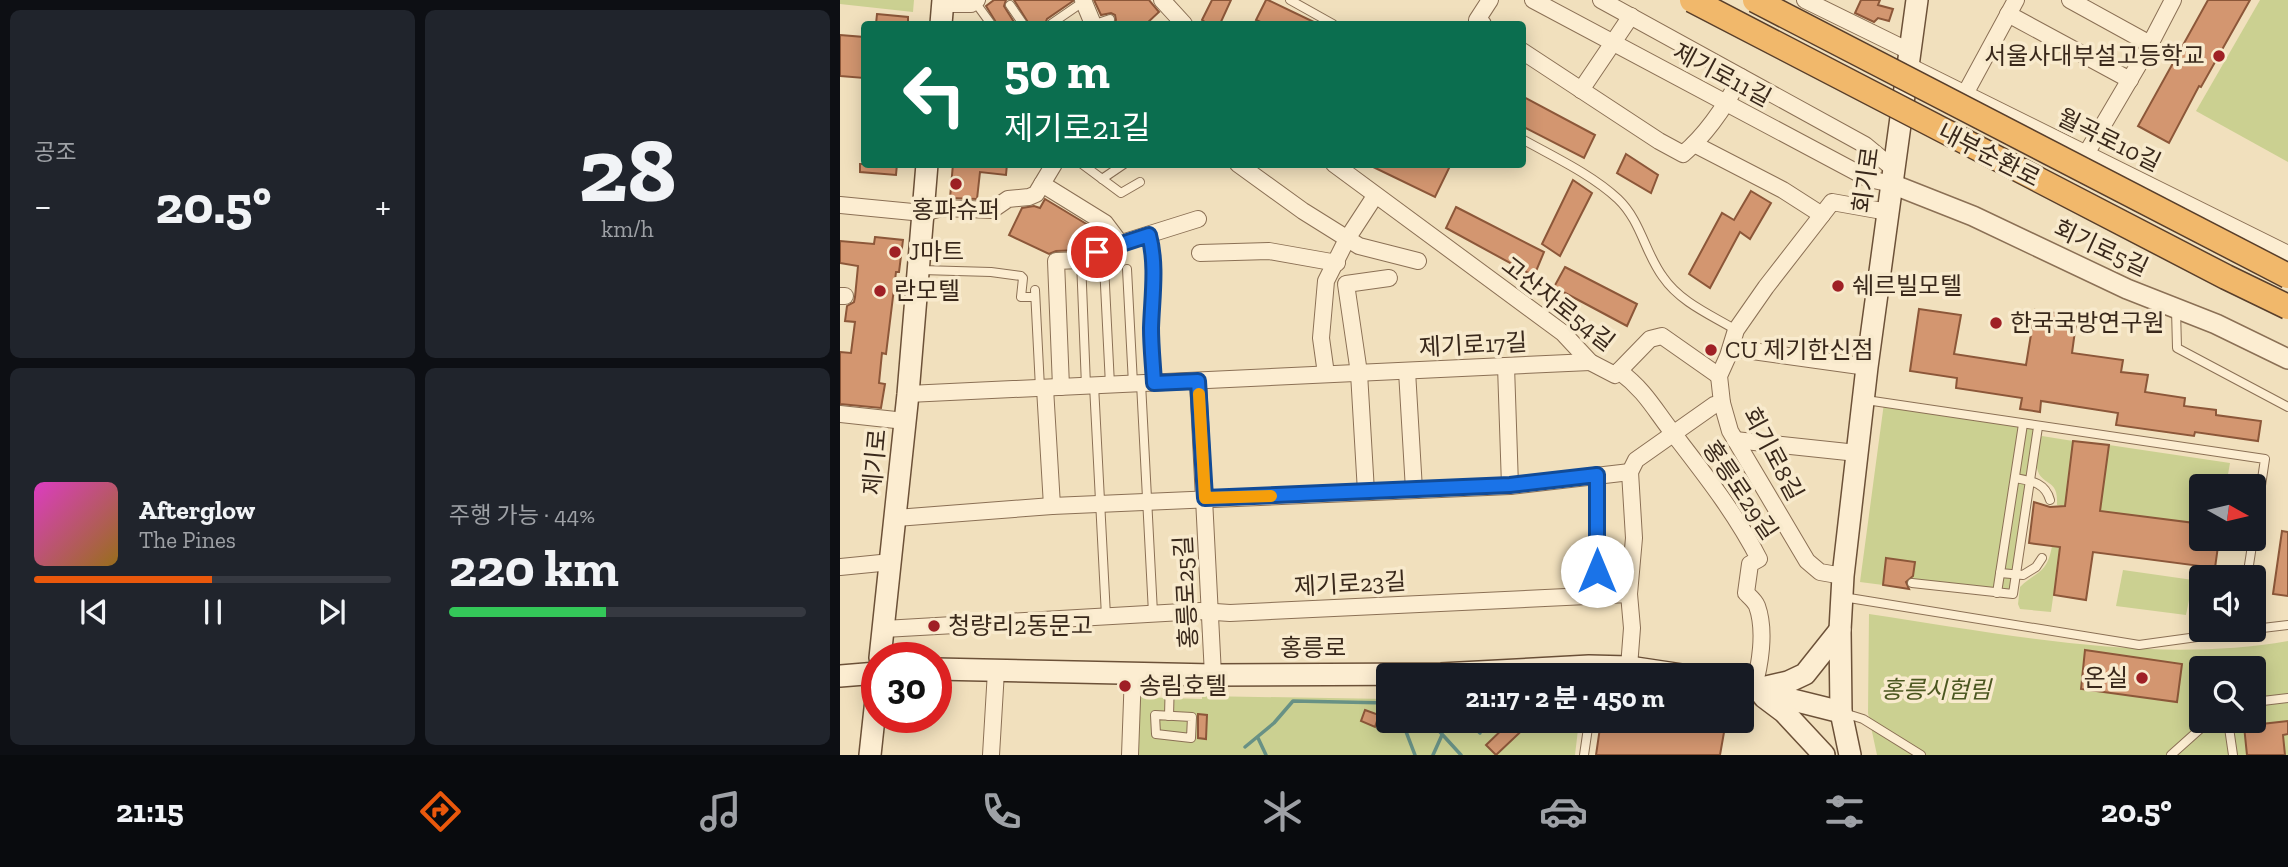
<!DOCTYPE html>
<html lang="ko">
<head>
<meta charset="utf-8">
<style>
  :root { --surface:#171b24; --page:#20242c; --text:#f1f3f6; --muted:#9ea1a6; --line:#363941; --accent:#ea580c }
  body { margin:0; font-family:"Zilla Slab","Noto Sans KR",serif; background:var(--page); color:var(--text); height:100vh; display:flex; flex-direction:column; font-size:26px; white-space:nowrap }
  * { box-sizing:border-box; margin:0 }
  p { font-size:23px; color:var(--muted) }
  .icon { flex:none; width:38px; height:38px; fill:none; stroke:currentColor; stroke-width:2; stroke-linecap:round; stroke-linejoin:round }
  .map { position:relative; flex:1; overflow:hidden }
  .details { display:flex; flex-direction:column; gap:10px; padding:10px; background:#0d0f14; width:840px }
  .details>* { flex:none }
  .top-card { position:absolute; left:21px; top:21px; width:665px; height:147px; border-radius:7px; box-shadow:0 4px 18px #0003; background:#0b6e4f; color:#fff; overflow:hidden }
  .needle { width:46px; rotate:98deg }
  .controls { position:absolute; left:1349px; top:474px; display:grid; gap:14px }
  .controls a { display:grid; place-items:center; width:77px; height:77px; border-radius:7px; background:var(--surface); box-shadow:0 4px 18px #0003; font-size:35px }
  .speed { position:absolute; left:21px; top:642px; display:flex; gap:14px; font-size:35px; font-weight:700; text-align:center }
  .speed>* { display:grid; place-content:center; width:91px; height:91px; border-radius:50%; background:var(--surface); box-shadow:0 4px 18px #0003; line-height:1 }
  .speed .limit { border:10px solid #d22; background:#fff; color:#111 }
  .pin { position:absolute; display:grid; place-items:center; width:60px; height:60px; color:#fff; margin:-30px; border:4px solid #fff; border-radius:50%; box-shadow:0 2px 7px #0007 }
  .me { position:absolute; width:77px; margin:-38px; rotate:0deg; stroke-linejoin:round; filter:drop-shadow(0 0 5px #0008) }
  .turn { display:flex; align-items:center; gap:24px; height:147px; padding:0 28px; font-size:32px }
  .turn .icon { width:91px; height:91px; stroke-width:2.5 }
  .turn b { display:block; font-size:49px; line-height:60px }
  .big { font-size:52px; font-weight:800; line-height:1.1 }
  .details .tile { flex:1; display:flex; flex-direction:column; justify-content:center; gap:10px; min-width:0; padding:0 24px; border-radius:10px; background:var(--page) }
  .details .dial { align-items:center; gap:0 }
  .dial b { font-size:91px; line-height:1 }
  .song { display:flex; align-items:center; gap:21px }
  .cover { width:84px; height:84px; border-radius:10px; background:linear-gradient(135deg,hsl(310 70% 55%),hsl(40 70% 35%)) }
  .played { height:7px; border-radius:4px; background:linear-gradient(90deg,var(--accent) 50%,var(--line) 50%) }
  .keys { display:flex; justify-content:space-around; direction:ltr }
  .heat { display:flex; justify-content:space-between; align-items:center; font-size:38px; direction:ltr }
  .charge { height:10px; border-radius:5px; background:linear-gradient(90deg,#34c759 44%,var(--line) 0) }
  .details .tiles { flex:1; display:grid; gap:10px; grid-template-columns:repeat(2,1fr) }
  .trip { position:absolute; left:536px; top:663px; width:378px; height:70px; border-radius:7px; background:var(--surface); box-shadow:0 4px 18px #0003; font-weight:800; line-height:70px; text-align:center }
  .tab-bar { display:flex; height:112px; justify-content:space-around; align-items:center; background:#090b0e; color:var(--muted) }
  .tab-bar .icon { width:49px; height:49px }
  .tab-bar .active { color:var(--accent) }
  .tab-bar b { font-size:32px; color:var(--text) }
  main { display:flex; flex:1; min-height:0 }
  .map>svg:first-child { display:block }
  .green { fill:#cbd091; fill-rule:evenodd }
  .pier { fill:#f1e0bd }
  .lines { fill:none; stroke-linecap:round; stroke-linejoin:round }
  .stream { stroke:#689185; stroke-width:3.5 }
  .building { fill:#d39670; stroke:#8c5739; stroke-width:2 }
  .service-casing { stroke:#8b7055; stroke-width:10 }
  .minor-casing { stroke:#8b7055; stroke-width:18 }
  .tertiary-casing { stroke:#8b7055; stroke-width:22 }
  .secondary-casing { stroke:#6c5138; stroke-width:24 }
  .service { stroke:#fcedd1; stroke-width:8 }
  .minor { stroke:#fcedd1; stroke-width:16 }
  .tertiary { stroke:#fcedd1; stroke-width:19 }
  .secondary { stroke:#fcedd1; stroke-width:21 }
  .trunk-bridge-casing { stroke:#583e2a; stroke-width:27; stroke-linecap:butt }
  .trunk-bridge { stroke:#f1b86b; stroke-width:24 }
  .route-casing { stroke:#114b97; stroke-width:18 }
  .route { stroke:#1a73e8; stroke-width:12 }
  .slow { stroke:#f59e0b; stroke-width:12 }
  .poi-dot { fill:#9f2025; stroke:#f8eacd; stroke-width:2.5 }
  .labels { text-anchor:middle; stroke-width:7; stroke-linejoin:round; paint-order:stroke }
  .poi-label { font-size:24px; fill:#39281b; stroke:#f8eacd; text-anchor:start }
  .street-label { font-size:24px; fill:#39281b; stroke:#f8eacd }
  .park-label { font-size:24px; font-style:italic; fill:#4b5720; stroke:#f8eacd }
</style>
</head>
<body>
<main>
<section class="details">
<div class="tiles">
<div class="tile"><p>공조</p>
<div class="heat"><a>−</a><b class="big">20.5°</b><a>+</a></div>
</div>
<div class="tile dial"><b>28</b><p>km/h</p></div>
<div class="tile">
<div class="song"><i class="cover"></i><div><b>Afterglow</b><p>The Pines</p></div></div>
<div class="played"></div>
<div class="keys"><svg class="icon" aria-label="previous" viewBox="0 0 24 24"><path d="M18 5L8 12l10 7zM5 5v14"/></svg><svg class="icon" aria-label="pause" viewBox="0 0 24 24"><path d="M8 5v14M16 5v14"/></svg><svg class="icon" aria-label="next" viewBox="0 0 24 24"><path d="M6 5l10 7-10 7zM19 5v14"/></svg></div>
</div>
<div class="tile"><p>주행 가능 · 44%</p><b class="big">220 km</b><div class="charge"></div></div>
</div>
</section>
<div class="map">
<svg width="1448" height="755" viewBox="0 0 1448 755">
  <rect width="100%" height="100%" fill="#f1e0bd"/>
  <!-- green -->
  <g class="green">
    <polygon points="0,0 74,0 73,12 0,4"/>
    <polygon points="1420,0 1448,0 1448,162 1356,111"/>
    <polygon points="1044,403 1198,427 1173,594 1072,583 1074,562 1046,559 1043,585 1020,582"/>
    <path d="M1202 436 1233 441 1225 506 1217 505C1219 477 1201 487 1197 468 1195 459 1198 449 1199 440Z"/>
    <polygon points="1269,445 1390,463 1386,486 1362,486 1361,524 1260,511"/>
    <path d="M1212 546 1220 547 1211 612 1180 609 1178 604 1180 587C1198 570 1207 574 1212 546Z"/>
    <polygon points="1283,570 1353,580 1346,615 1276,606"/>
    <path d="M1029 614C1164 634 1312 665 1448 641V755H1037L1028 713ZM1362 668H1414V721H1362Z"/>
    <polygon points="362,696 548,699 548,721 739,721 735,755 296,755 299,697 362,699"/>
  </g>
  <!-- pier -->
  <polygon class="pier" points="824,0 932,0 1448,285 1448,307 1044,102 1041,114"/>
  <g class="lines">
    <!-- stream -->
    <g class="stream">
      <polyline points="562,721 575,755"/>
      <polyline points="590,721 621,755"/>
      <polyline points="627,721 640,733"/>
      <polyline points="418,738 426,755"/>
      <polyline points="405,747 434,723 453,701 548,703"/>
      <polyline points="593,755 602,735"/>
    </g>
  </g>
  <!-- building -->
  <g class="building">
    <polygon points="154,0 166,0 164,6 174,22 170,24 157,24 146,6"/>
    <polygon points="174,0 233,0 233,1 207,19 205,24 189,24"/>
    <polygon points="254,0 309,0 319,12 306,24 273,24 276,20 275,15 271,13 261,15"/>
    <polygon points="372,0 391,0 380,24 368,24 362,20"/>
    <polygon points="426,0 428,0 478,24 425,24 416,20"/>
    <polygon points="1021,0 1040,0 1038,5 1053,9 1049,21 1038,18 1034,22 1015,13"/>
    <polygon points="1368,0 1410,0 1361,87 1359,86 1329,143 1298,126"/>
    <polygon points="37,14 68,17 68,24 36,24"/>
    <polygon points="0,35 24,37 24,78 0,76"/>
    <polygon points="682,96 755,135 744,158 682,126"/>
    <polygon points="786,154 818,175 811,193 777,173"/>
    <polygon points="20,164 57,164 56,175 20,172"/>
    <polygon points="113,164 167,164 166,175 140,172 137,199 110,198"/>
    <polygon points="527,164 611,164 595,197"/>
    <polygon points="733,180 752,193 720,256 702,244"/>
    <polygon points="911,191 931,203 910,239 900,232 870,288 849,274 882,213 894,220"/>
    <polygon points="205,199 258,231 263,238 255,242 249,239 245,247 239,250 216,251 209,254 169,235 182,208 194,206 200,208"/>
    <polygon points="616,207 704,252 694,276 606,228"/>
    <polygon points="35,237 63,240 59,272 56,272 46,354 42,353 39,383 45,384 41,408 0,404 0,352 11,353 15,322 5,321 7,306 14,302 15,297 18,266 0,263 0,241 34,244"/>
    <polygon points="725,267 797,304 787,326 714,287"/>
    <polygon points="1079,309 1121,315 1114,354 1186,365 1195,310 1237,316 1232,353 1283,360 1281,372 1308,375 1305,392 1345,398 1344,406 1376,410 1376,415 1421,421 1418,441 1355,432 1354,436 1276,425 1278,413 1201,401 1200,412 1180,409 1182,398 1116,388 1117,378 1070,371"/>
    <polygon points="1233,441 1269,445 1260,511 1362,524 1362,539 1379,539 1375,568 1253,552 1246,600 1214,595 1220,547 1189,543 1194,502 1210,507 1225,506"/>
    <polygon points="1442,531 1448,532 1448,596 1433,594"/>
    <polygon points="1046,558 1075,562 1073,576 1066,582 1069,589 1043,585"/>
    <polygon points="1245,650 1342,664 1337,702 1241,689"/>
    <polygon points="525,710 539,715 535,727 521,721"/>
    <polygon points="358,714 367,715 366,739 358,738"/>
    <polygon points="671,721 692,721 656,755 646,745"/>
    <polygon points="761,721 886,721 880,755 756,755"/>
    <polygon points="1448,721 1448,734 1443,735 1445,755 1407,755 1404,726"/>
  </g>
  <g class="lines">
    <!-- service casing -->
    <g class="service-casing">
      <g id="service">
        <polyline points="450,0 493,24"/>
        <polyline points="135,2 151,24"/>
        <polyline points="170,5 183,24"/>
        <polyline points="211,24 243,2"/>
        <polyline points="255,24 270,19"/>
        <path d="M682 139C714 157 751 174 778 199 801 221 805 253 823 277 840 302 871 315 896 330"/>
        <polyline points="242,164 281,193 300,182"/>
        <polyline points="262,179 284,164"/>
        <path d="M309 235C317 265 312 297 311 328 311 346 313 364 314 383"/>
        <polyline points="241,260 246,386"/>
        <polyline points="264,265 270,385"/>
        <polyline points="287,269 293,384"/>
        <polyline points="81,270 151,272 181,276 183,278 181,297 195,297"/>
        <polyline points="195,290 200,388"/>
        <polyline points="1336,309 1337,348 1448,407"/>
        <polyline points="301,383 313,613"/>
        <polyline points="254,385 266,616"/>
        <polyline points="1026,400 1425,459 1414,532"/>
        <path d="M1175 478C1191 481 1205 482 1210 500"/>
        <polyline points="1160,573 1183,575 1196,567 1202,558"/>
        <polyline points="1407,578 1413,539"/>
        <polyline points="1072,583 1173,594 1198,427"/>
        <polyline points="1157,593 1183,424"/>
        <polyline points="1003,597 1299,645 1408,630"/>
        <polyline points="1414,629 1448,625"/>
        <polyline points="1414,702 1448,698"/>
        <polyline points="1004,713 1023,719 1081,755"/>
        <polygon points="315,715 352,717 351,738 316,734"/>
        <polyline points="329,716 330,677"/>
        <polyline points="1388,721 1393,755"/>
        <polyline points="744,755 749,721"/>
        <polyline points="1331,755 1369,721"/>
      </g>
    </g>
    <!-- minor casing -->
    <g class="minor-casing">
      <g id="minor">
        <polyline points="243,0 253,24"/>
        <polyline points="322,0 344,24"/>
        <polyline points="693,0 1029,179 1052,184"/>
        <polyline points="761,0 1025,145 1054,169"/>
        <polyline points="965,0 1071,52"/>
        <polyline points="1230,0 1310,44"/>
        <polyline points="103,4 131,4 137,0"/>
        <polyline points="1168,14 1290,80"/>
        <polyline points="643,24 637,20 650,0"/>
        <path d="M682 51 819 141 843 154C868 133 886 105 901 77"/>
        <polyline points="1069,66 1448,254"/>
        <polyline points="741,90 791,16"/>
        <polyline points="1125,94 1176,0"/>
        <polyline points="854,144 943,190 982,215"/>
        <polyline points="1246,154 1306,52 1333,0"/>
        <polyline points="398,164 463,211 519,246 578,261"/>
        <polyline points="494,164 723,333 750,362 775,375 810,339 822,336 879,376"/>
        <polyline points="202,184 265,223 280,243"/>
        <polyline points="0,205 83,213 102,208 152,210 168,199 189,197 196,194 214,164"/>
        <polyline points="360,253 429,251 497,263"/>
        <polyline points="0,296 5,296"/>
        <polyline points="891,348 1027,367"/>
        <polyline points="666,366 670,486"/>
        <polyline points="567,371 574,490"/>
        <path d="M779 371C807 392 815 411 836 437 866 476 896 514 919 559L910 564 906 593C910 597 915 601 917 606 926 631 920 666 913 690"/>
        <polyline points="486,374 481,338 486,281 507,239 535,196"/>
        <polyline points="358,381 373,675"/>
        <polyline points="221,387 216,261 241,260 272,246 358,219"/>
        <polyline points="205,388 212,506"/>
        <polyline points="68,394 750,362"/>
        <polyline points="0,414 65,421"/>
        <polyline points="895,440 1017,453"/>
        <polyline points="790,472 796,460 874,405 882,403"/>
        <polyline points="757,475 757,594"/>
        <polyline points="526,492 519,373 506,284 549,278"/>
        <polyline points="56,518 212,506 670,486 790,472"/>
        <polyline points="0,567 51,562"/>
        <polyline points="1003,576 980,572 967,561 890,431 882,403 879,376 888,356 896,330 926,287 992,202 1048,212"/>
        <polyline points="44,629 360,611 390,613 789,594"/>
        <polyline points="789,667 792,628 789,594 794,538 790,472"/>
        <polyline points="151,755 156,671"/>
        <polyline points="290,755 293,673"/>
      </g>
    </g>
    <!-- tertiary casing -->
    <g class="tertiary-casing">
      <polyline id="tertiary" points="1052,184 1133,216 1287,289 1376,324 1448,359"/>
    </g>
    <!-- secondary casing -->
    <g class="secondary-casing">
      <g id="secondary">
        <polyline points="101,24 103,0"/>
        <polyline points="40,658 68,394 87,164"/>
        <polyline points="96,669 373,675 601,674 749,666 789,667 849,676"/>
        <polyline points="0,676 37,673"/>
        <polyline points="913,690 948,682 965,674 1000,630"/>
        <polyline points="917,691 1001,712"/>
        <polyline points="924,697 944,712 984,755"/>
        <polyline points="30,755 37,690"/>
        <polyline points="1010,755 1001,712 1000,630 1003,576 1027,367 1077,0"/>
      </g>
    </g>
    <!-- service -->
    <use href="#service" class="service"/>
    <!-- minor -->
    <use href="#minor" class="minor"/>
    <!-- tertiary -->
    <use href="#tertiary" class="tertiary"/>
    <!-- secondary -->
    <use href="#secondary" class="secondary"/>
    <!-- trunk-bridge casing -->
    <g class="trunk-bridge-casing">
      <g id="trunk-bridge">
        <polyline points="852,0 1386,277 1448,307"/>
        <polyline points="915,0 1448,276"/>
      </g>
    </g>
    <!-- trunk-bridge -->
    <use href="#trunk-bridge" class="trunk-bridge"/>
  </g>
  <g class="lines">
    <!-- route casing -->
    <g class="route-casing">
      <path id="route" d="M257 252 309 235C317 265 312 297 311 328 311 346 313 364 314 383L358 381 365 498 670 485 757 475V571"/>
    </g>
    <!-- route -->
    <use href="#route" class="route"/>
    <!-- slow -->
    <polyline class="slow" points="359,394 365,498 431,496"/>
  </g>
  <!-- markers -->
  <g class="poi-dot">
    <circle cx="1379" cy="56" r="7"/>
    <circle cx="116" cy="184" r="7"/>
    <circle cx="55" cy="252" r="7"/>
    <circle cx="998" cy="286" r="7"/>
    <circle cx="40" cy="291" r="7"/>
    <circle cx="1156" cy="323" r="7"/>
    <circle cx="871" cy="350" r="7"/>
    <circle cx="94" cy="626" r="7"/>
    <circle cx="1302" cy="678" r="7"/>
    <circle cx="285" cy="686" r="7"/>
  </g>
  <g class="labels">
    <!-- poi labels -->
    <g class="poi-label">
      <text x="1365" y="64" text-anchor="end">서울사대부설고등학교</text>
      <text x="116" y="218" text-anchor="middle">홍파슈퍼</text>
      <text x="69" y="260">J마트</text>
      <text x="1012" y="294">쉐르빌모텔</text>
      <text x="54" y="299">란모텔</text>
      <text x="1170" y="331">한국국방연구원</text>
      <text x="885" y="358">CU 제기한신점</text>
      <text x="108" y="634">청량리2동문고</text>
      <text x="1288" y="686" text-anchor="end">온실</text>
      <text x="299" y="694">송림호텔</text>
    </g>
    <!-- street labels -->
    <g class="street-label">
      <text transform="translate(882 75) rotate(28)" y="8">제기로11길</text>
      <text transform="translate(1269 140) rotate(26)" y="8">월곡로10길</text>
      <text transform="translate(1149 155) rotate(27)" y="8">내부순환로</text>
      <text transform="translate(1026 180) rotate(-82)" y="8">회기로</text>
      <text transform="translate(1261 248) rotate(25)" y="8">회기로5길</text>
      <text transform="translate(718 304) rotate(38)" y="8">고산자로54길</text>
      <text transform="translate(633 345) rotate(-3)" y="8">제기로17길</text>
      <text transform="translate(933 454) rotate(62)" y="8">회기로8길</text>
      <text transform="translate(35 462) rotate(-85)" y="8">제기로</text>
      <text transform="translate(900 490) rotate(56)" y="8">홍릉로29길</text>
      <text transform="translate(510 584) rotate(-3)" y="8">제기로23길</text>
      <text transform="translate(346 592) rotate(-93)" y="8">홍릉로25길</text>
      <text x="473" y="656">홍릉로</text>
    </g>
    <!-- park labels -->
    <g class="park-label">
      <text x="1096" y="698">홍릉시험림</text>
    </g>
  </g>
</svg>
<div class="controls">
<a><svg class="needle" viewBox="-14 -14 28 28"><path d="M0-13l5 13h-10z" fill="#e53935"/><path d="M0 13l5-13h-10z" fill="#9ea1a6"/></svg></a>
<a><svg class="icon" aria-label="sound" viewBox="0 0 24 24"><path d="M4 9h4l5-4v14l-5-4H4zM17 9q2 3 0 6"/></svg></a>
<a><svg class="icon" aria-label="search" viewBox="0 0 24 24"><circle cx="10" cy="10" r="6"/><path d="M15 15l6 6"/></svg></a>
</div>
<div class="speed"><div class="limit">30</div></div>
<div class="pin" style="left:257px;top:252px;background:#d93025"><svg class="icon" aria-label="arrive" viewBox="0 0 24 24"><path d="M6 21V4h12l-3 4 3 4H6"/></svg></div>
<svg class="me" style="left:757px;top:571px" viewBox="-20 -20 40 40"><circle r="19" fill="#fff"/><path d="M0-13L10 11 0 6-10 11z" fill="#1a73e8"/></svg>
<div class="trip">21:17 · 2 분 · 450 m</div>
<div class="top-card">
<div class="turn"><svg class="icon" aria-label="left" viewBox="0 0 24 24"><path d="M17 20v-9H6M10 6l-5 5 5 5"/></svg><div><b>50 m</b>제기로21길</div></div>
</div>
</div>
</main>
<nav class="tab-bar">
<b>21:15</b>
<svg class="icon active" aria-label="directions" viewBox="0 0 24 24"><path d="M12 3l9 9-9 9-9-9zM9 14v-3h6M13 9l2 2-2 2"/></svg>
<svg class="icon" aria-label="music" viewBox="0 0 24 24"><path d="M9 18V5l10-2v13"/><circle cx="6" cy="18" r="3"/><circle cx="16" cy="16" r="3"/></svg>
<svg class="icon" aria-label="phone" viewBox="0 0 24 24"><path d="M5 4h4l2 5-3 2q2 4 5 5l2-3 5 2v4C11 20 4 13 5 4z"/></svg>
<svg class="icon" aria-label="climate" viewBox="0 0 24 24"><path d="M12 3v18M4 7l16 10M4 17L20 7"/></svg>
<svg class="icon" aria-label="car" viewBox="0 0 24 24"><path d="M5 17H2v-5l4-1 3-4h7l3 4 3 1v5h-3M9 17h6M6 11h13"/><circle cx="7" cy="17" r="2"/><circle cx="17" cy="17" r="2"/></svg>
<svg class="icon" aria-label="filters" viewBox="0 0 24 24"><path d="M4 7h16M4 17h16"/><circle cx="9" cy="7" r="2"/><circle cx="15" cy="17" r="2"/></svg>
<b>20.5°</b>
</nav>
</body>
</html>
